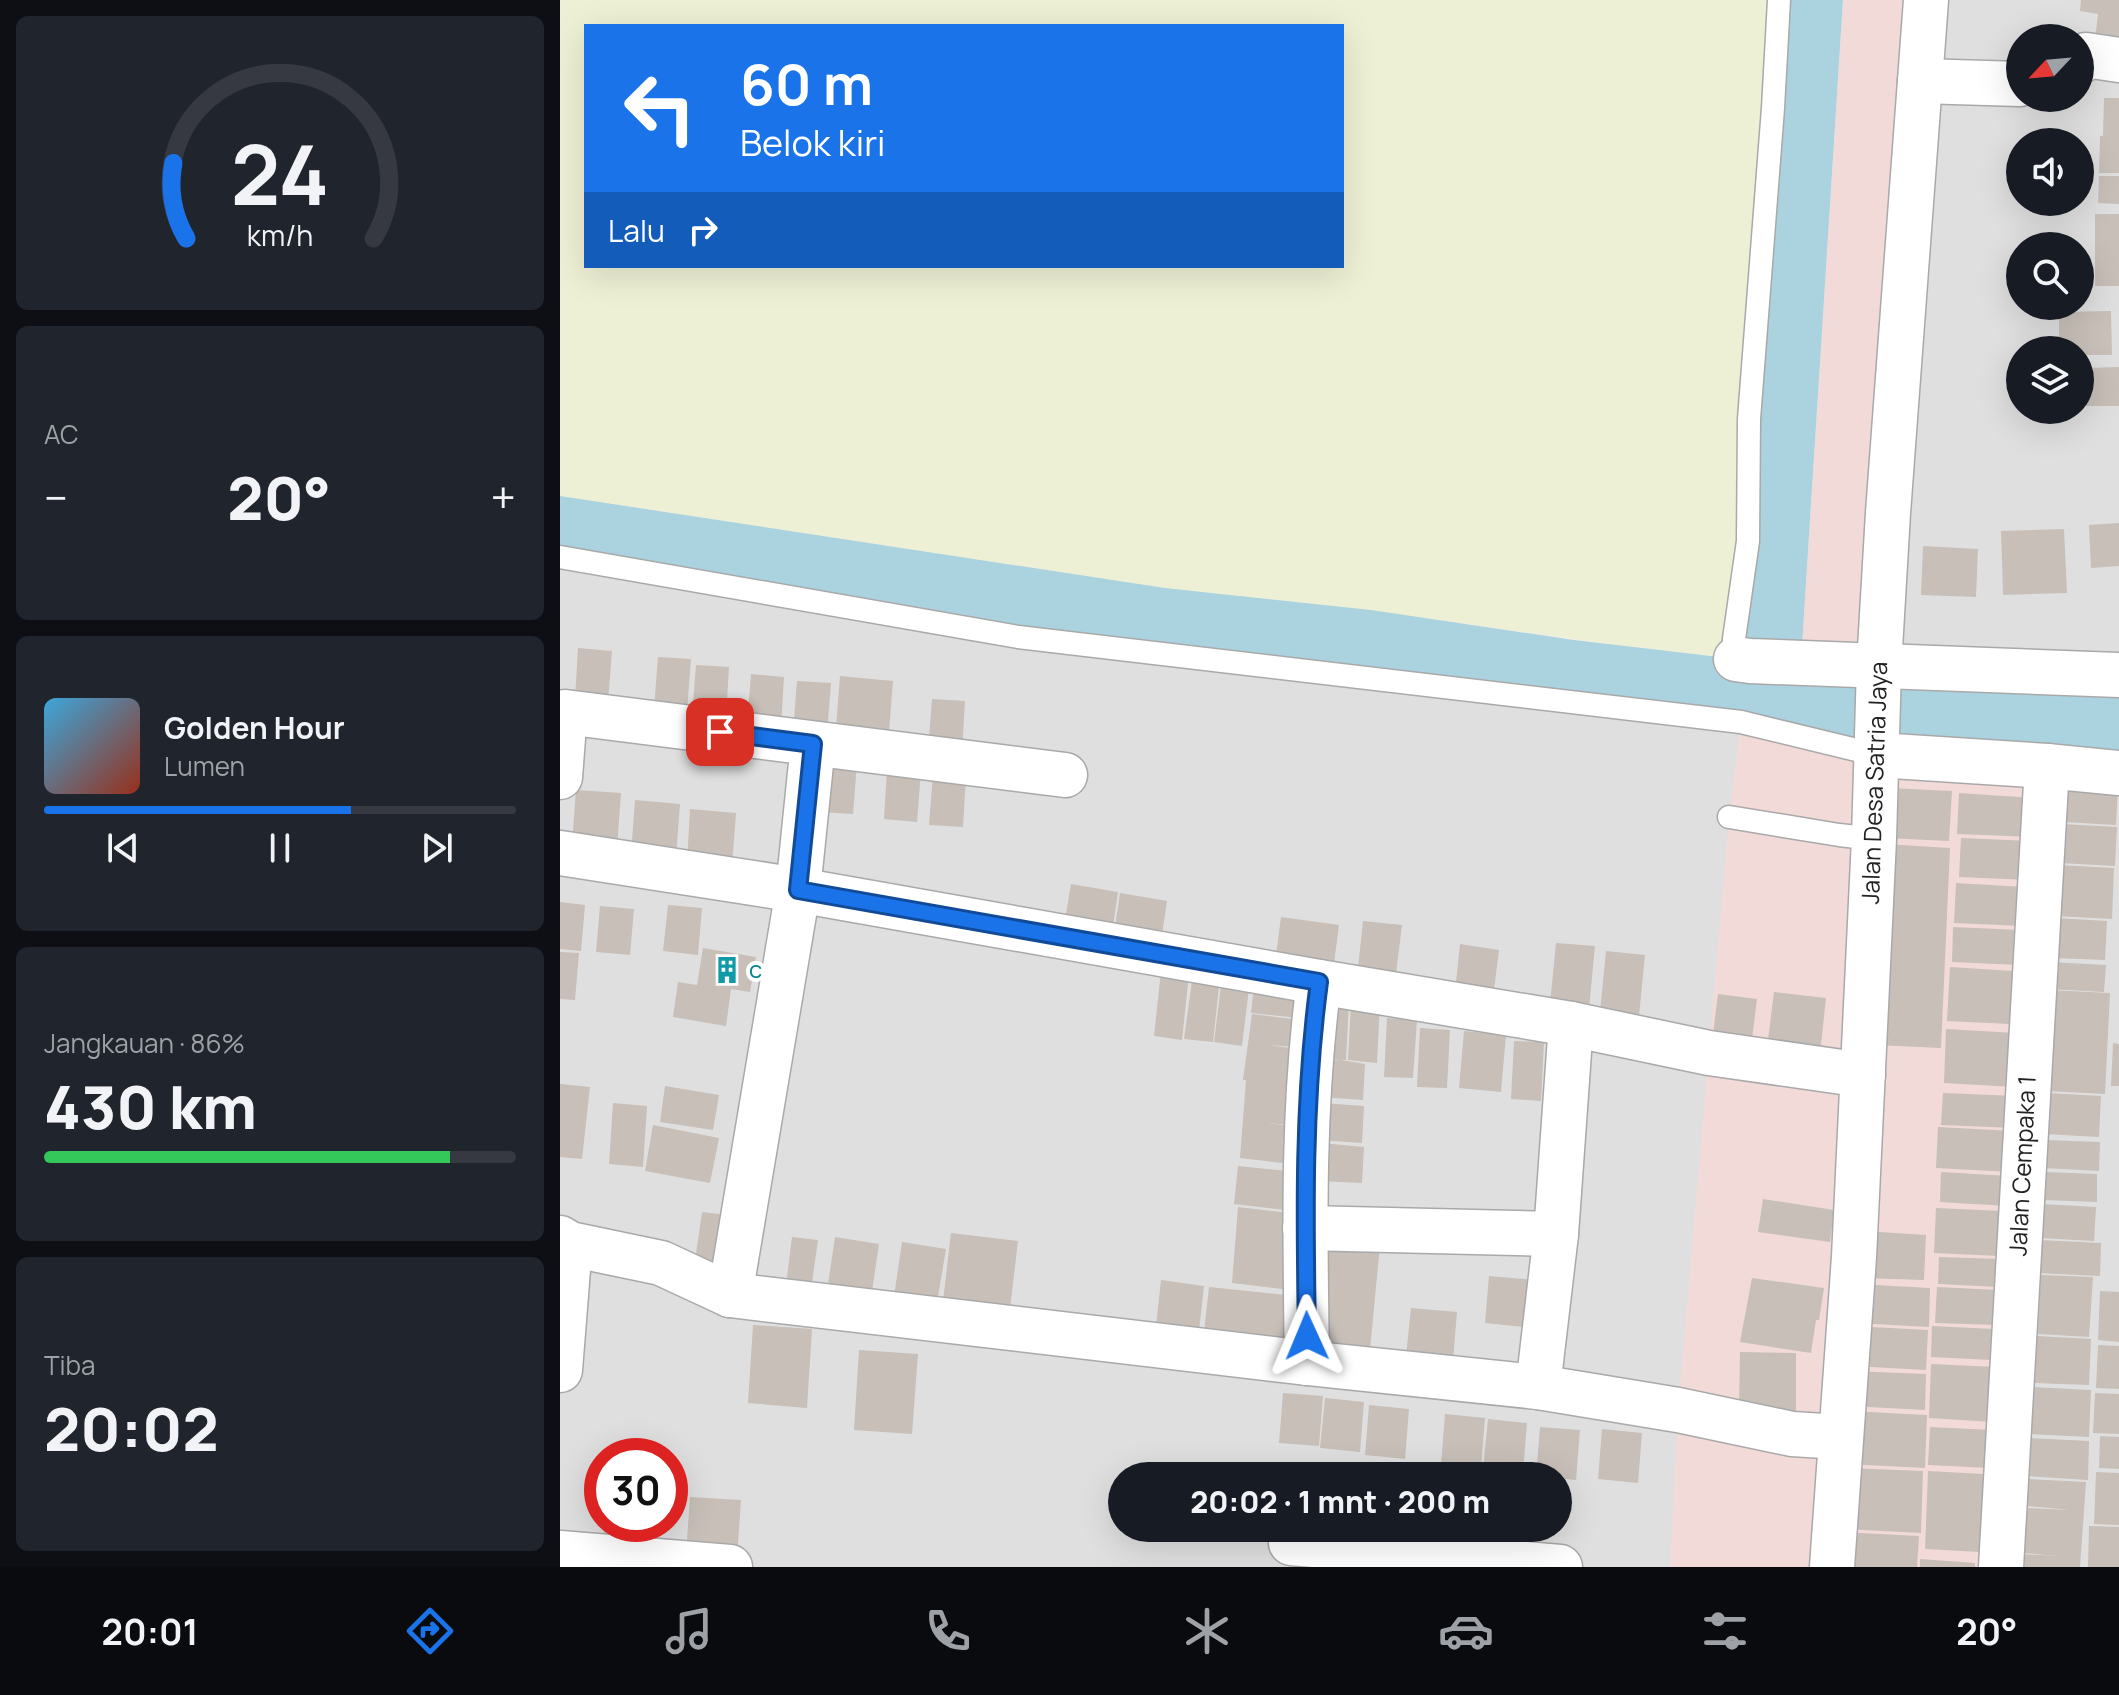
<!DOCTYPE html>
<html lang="id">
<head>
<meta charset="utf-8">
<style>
  :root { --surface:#171b24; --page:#20242c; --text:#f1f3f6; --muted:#9ea1a6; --line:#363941; --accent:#1a73e8 }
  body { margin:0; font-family:Manrope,sans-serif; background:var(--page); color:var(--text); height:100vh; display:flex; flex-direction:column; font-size:30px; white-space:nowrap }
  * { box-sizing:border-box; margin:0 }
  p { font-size:26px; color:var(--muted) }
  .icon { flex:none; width:44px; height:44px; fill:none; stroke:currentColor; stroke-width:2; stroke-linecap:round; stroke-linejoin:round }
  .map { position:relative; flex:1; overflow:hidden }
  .sheet { display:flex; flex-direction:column; gap:16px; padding:16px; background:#0d0f14; width:560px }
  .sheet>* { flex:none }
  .top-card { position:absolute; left:24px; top:24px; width:760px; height:244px; border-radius:0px; box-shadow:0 8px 32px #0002; background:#1a73e8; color:#fff; overflow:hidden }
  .needle { width:52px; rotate:244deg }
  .controls { position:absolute; left:1446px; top:24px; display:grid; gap:16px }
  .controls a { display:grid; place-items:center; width:88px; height:88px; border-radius:50%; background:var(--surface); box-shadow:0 8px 32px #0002; font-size:40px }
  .speed { position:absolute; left:24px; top:1438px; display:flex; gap:16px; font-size:40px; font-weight:700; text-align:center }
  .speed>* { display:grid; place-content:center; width:104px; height:104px; border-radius:50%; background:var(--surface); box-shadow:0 8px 32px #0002; line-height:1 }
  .speed .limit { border:12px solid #d22; background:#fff; color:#111 }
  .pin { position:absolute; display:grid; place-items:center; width:68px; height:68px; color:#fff; margin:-34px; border-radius:16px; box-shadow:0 4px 12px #0006 }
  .me { position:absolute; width:88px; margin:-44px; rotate:359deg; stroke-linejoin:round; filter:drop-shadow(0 0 6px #0008) }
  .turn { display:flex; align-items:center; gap:28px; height:168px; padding:0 24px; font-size:36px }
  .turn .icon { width:104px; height:104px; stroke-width:2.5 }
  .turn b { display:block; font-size:56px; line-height:68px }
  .then { display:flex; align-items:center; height:76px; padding:0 24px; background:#0003; gap:16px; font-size:30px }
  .big { font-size:60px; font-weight:800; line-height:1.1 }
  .sheet .widget { flex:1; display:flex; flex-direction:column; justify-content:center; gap:12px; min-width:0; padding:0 28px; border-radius:12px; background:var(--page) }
  .sheet .dial { align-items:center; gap:0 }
  .dial svg { height:208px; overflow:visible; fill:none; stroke:var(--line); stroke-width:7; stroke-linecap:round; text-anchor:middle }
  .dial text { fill:var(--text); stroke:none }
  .song { display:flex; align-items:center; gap:24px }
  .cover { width:96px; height:96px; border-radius:12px; background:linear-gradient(135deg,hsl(200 70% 55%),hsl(10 70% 35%)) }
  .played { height:8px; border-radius:4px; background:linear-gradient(90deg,var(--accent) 65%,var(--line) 65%) }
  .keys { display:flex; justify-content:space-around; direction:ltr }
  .heat { display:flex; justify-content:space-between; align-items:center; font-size:44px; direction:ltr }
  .charge { height:12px; border-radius:6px; background:linear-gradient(90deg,#34c759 86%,var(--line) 0) }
  .trip { position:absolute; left:548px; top:1462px; width:464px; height:80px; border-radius:40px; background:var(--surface); box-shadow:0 8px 32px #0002; font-weight:800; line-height:80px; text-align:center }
  .menu { display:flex; height:128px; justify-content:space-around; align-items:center; background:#090b0e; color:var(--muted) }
  .menu .icon { width:56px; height:56px }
  .menu .on { color:var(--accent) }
  .menu b { font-size:36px; color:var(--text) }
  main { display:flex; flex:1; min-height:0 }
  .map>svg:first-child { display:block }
  .residential { fill:#e0dfdf; fill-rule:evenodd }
  .commercial { fill:#f2dad9 }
  .farmland { fill:#eef0d5; fill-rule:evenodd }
  .water { fill:#aad3df }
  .building { fill:#c7bfb8 }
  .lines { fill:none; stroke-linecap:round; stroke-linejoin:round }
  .service-casing { stroke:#a9a9a9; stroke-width:25 }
  .minor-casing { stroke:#a9a9a9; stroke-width:47 }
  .tertiary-casing { stroke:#a9a9a9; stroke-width:47 }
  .service { stroke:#fff; stroke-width:22 }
  .minor { stroke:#fff; stroke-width:44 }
  .tertiary { stroke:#fff; stroke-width:44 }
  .route-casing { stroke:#114b97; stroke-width:20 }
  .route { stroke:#1a73e8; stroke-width:14 }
  .labels { text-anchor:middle; stroke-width:8; stroke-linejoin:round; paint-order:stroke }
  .street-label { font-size:24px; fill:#222; stroke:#fff }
  .culture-label { font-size:24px; fill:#0d838f; stroke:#fff; text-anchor:start }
</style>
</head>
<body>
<main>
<section class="sheet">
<div class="widget dial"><svg viewBox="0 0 100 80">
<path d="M14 69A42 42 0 1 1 86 69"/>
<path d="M14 69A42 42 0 0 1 9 40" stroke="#1a73e8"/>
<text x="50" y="56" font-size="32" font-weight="700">24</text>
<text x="50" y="72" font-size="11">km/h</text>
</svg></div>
<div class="widget"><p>AC</p>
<div class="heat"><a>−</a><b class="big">20°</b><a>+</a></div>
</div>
<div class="widget">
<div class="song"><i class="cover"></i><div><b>Golden Hour</b><p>Lumen</p></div></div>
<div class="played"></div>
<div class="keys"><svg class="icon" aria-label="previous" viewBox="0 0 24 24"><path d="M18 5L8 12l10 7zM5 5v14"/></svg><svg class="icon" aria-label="pause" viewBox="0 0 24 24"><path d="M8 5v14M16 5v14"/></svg><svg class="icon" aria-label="next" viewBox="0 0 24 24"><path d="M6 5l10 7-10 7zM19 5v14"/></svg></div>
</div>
<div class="widget"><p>Jangkauan · 86%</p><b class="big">430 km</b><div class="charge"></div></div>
<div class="widget"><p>Tiba</p><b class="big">20:02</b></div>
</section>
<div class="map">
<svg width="1559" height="1567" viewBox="0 0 1559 1567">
  <rect width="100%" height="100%" fill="#f2efe9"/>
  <!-- residential -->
  <g class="residential">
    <path d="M1366 0H1559V675L1319 666ZM1460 38H1520V98H1460ZM1460 142H1520V202H1460ZM1460 246H1520V306H1460ZM1460 350H1520V410H1460Z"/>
    <path d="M0 557 1559 773V1567H0ZM42 1456H110V1524H42ZM562 1476H998V1528H562Z"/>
  </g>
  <!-- commercial -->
  <g class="commercial">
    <polygon points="1283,0 1366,0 1319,666 1241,662"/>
    <polygon points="1181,722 1487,766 1441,1567 1110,1567 1118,1410 1169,817"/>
  </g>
  <!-- farmland -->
  <path class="farmland" d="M0 0H1219L1176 659 1080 648 798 609 605 588 0 496ZM26 26H782V266H26Z"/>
  <!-- water -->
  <polygon class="water" points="1219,0 1283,0 1241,662 1559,681 1559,773 1317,755 1181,722 774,675 0,558 0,496 605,588 811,610 1014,640 1176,659"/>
  <!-- building -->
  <g class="building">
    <polygon points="1521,0 1559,0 1559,51 1534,48 1538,14 1520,11"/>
    <polygon points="1544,98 1559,98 1559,173 1539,173 1540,136 1543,136"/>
    <polygon points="1539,176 1559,176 1559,204 1538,203"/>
    <rect x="1535" y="214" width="24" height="72"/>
    <polygon points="1551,311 1552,355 1520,355 1520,350 1499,350 1499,312"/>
    <polygon points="1559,367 1559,406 1525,406 1525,368"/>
    <polygon points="1559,523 1559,566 1531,568 1529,525"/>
    <polygon points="1504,529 1507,593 1443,595 1441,531"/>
    <polygon points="1363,546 1418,549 1416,597 1361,595"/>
    <polygon points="18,648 52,651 48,702 15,699"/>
    <polygon points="98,657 131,659 127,710 94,708"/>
    <polygon points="136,665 169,667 166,718 132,716"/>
    <polygon points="191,674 224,677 221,728 187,725"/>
    <polygon points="280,676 333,681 328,745 275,740"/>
    <polygon points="237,681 271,683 267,734 233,732"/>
    <polygon points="372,699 405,701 402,752 368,750"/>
    <polygon points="263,761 297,763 293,814 259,812"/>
    <polygon points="327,768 361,771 357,822 324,819"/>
    <polygon points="373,773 406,776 403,827 369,825"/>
    <polygon points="1505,784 1558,787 1556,825 1504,822"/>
    <polygon points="1329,788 1392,791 1389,841 1327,838"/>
    <polygon points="16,790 61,793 57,847 12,843"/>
    <polygon points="1399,793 1475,798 1474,837 1397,834"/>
    <polygon points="75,800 120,804 116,857 71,854"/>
    <polygon points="130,809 176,813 172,866 127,863"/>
    <polygon points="1502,824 1557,827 1555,866 1500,863"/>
    <polygon points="1401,838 1471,841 1469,880 1399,877"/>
    <polygon points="1326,844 1390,848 1381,1048 1316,1045"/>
    <polygon points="1498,865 1554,868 1552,919 1496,916"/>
    <polygon points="1396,883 1464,887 1462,926 1394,923"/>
    <polygon points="511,884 558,892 551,940 503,932"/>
    <polygon points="560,893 607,901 600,948 553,941"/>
    <polygon points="0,902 25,905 21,951 0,949"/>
    <polygon points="108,905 142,908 138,955 103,951"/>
    <polygon points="40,906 74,909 70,955 36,952"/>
    <polygon points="721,917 779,925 773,971 715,963"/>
    <polygon points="1495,918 1547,921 1545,960 1493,958"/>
    <polygon points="803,921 842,925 835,982 797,977"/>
    <polygon points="1393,927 1461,930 1459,965 1392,962"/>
    <polygon points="996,943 1035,946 1028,1019 989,1014"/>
    <polygon points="900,944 939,950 932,1006 894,1001"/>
    <polygon points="143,948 196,957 190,992 171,989 166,1026 113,1017 118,982 137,985"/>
    <polygon points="1046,951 1085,955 1078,1026 1039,1022"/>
    <polygon points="0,952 19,953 15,1000 0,999"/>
    <polygon points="1489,962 1546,965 1544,992 1488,989"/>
    <polygon points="1390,967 1453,971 1450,1024 1387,1021"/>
    <polygon points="601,971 629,975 622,1040 594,1036"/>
    <polygon points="633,973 660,977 653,1042 624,1039"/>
    <polygon points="662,977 690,981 682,1046 654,1042"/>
    <polygon points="694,985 751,992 749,1019 691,1013"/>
    <polygon points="1488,990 1550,993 1545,1094 1487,1091"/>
    <polygon points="1214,992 1266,998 1260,1054 1207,1048"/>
    <polygon points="1158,994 1197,999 1190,1055 1151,1050"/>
    <polygon points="760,1000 789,1002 786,1060 756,1059"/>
    <polygon points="791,1003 820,1004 817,1063 788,1060"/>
    <polygon points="692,1014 749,1021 746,1048 709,1045 746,1050 740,1126 706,1123 743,1127 739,1165 680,1158 686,1080 683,1080"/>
    <polygon points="827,1018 857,1020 853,1078 824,1077"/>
    <polygon points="860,1028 890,1030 887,1088 857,1087"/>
    <polygon points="1386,1029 1456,1033 1454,1087 1384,1083"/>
    <polygon points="904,1031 946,1035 941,1092 899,1088"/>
    <polygon points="954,1041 984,1042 981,1101 951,1099"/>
    <polygon points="1553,1043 1559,1044 1559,1086 1551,1086"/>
    <polygon points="781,1060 805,1064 803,1100 760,1097 763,1061"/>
    <polygon points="0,1084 30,1087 22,1159 0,1157"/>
    <polygon points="105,1086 159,1095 153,1130 100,1122"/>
    <polygon points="1383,1093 1456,1096 1454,1128 1381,1125"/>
    <polygon points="1486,1093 1541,1096 1539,1137 1484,1134"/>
    <polygon points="53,1103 87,1106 83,1167 49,1164"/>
    <polygon points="762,1103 804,1106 802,1143 759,1140"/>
    <polygon points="93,1125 159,1138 150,1183 85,1171"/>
    <polygon points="1378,1127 1452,1131 1451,1172 1376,1168"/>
    <polygon points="1485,1140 1540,1142 1539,1171 1484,1168"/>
    <polygon points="761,1143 804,1147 802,1183 759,1181"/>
    <polygon points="678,1166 737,1172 733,1211 674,1204"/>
    <polygon points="1381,1172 1449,1176 1447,1206 1380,1202"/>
    <polygon points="1484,1172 1537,1174 1537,1202 1483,1200"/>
    <polygon points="1203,1199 1274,1210 1270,1242 1198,1232"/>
    <polygon points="1482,1204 1536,1207 1534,1241 1480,1238"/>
    <polygon points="678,1207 737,1214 730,1290 672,1283"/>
    <polygon points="1376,1208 1442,1211 1439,1256 1374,1253"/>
    <polygon points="142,1212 167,1215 160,1271 134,1268"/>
    <polygon points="1304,1231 1366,1235 1364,1280 1301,1278"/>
    <polygon points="391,1233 458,1241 449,1317 382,1309"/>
    <polygon points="232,1237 258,1240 250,1297 225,1294"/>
    <polygon points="275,1237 319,1244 311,1298 267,1291"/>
    <polygon points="765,1240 820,1245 810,1350 756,1345"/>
    <polygon points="1479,1240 1541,1243 1540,1276 1478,1273"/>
    <polygon points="342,1242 386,1249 377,1303 334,1296"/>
    <polygon points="1379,1257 1440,1259 1438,1287 1378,1284"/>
    <polygon points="1481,1275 1533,1277 1529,1337 1478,1334"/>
    <polygon points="929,1276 976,1280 972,1328 925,1323"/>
    <polygon points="1192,1278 1264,1288 1259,1320 1256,1320 1251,1353 1180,1342"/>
    <polygon points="601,1280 644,1286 638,1340 595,1335"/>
    <polygon points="1297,1284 1370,1288 1369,1327 1295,1323"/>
    <polygon points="649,1287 736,1296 729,1350 643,1341"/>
    <polygon points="1377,1287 1438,1290 1436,1325 1375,1323"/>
    <polygon points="1540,1291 1559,1292 1559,1342 1538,1340"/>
    <polygon points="851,1308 897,1312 893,1360 846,1356"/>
    <polygon points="193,1325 252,1329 247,1408 188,1403"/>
    <polygon points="1294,1326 1368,1330 1366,1370 1293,1366"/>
    <polygon points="1372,1326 1433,1329 1432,1360 1371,1357"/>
    <polygon points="1477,1336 1531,1339 1529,1385 1475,1383"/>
    <polygon points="1538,1345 1559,1346 1559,1389 1536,1388"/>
    <polygon points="299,1350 358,1354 352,1434 294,1430"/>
    <polygon points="1180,1352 1236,1353 1236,1412 1179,1410"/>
    <polygon points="1371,1364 1436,1367 1434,1422 1369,1418"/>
    <polygon points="1291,1371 1366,1374 1365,1410 1290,1406"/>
    <polygon points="1472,1387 1531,1390 1529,1437 1469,1434"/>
    <polygon points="723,1393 763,1396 759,1446 719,1443"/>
    <polygon points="1535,1393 1559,1394 1559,1434 1533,1433"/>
    <polygon points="765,1398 804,1402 800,1452 760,1448"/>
    <polygon points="809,1405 849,1409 845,1459 805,1455"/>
    <polygon points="1289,1411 1367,1415 1365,1468 1287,1464"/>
    <polygon points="885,1414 925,1418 921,1468 881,1464"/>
    <polygon points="928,1419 967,1423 963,1472 923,1469"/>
    <polygon points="980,1427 1020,1430 1016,1480 998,1478 998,1476 976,1476"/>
    <polygon points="1370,1427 1432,1430 1430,1468 1368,1465"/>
    <polygon points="1042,1429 1082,1433 1078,1483 1038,1479"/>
    <polygon points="1540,1436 1559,1437 1559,1469 1539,1468"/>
    <polygon points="1468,1438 1529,1441 1528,1480 1466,1476"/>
    <polygon points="1286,1468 1363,1471 1361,1533 1283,1529"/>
    <polygon points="1368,1471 1424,1474 1420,1552 1365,1549"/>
    <polygon points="1536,1472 1559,1473 1559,1525 1534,1524"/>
    <polygon points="1468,1479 1526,1482 1520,1567 1459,1567 1460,1554 1500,1556 1464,1553 1466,1508 1511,1510 1467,1506"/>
    <polygon points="130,1497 181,1500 177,1558 126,1554"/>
    <polygon points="44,1524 95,1524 93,1557 43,1553"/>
    <polygon points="1529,1526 1559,1527 1559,1567 1528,1567"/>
    <polygon points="1282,1532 1359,1536 1357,1567 1280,1567"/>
    <polygon points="1360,1559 1415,1563 1415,1567 1360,1567"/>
  </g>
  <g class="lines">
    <!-- service casing -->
    <g class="service-casing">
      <g id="service">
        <polyline points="0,557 458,637 1181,722 1317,755"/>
        <polyline points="1176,659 1174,639 1188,541 1189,419 1213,108 1219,0"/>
        <polyline points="1169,817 1279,835 1314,839"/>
      </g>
    </g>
    <!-- minor casing -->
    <g class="minor-casing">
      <g id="minor">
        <polyline points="1520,62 1526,55 1559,60"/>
        <polyline points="1360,81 1460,84"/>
        <polyline points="1176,659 1190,661 1559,675"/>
        <polyline points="1317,755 1487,766 1559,773"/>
        <polyline points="0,777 5,712 505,775"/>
        <polyline points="0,853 238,890 759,982 1011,1024 1149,1053 1303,1075"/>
        <polyline points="745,1228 996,1234"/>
        <polyline points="0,1238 10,1244 101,1263 170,1295 747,1363 978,1387 1118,1410 1232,1434 1281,1437"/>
        <polyline points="170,1295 238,890 253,744"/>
        <path d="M747 1363C745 1235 742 1109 759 982"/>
        <polyline points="0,1370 10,1244"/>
        <polyline points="978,1387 996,1234 1011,1024"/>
        <polyline points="731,1543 1000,1567"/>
        <polyline points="0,1553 170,1567"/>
        <polyline points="1441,1567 1487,766"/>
      </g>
    </g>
    <!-- tertiary casing -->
    <g class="tertiary-casing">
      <polyline id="tertiary" points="1272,1567 1294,1257 1314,839 1319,666 1328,513 1366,0"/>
    </g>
    <!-- service -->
    <use href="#service" class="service"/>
    <!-- minor -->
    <use href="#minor" class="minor"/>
    <!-- tertiary -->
    <use href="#tertiary" class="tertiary"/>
  </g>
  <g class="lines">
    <!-- route casing -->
    <g class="route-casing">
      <path id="route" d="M160 732 253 744 238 890 759 982C743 1100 745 1217 747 1336"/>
    </g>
    <!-- route -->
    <use href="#route" class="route"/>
  </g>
  <!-- icons -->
  <defs>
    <g id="building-bare" transform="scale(2.16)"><path d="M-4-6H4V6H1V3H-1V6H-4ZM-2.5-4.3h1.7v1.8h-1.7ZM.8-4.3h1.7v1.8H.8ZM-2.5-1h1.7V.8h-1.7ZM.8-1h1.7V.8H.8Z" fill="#0f9aa8" stroke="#fff" stroke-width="2.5" paint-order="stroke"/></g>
  </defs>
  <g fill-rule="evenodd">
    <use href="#building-bare" x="167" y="970"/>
  </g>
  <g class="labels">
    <!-- street labels -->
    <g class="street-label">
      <text transform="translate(1315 783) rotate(-88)" y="8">Jalan Desa Satria Jaya</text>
      <text transform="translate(1463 1166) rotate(-87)" y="8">Jalan Cempaka 1</text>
    </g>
    <!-- culture labels -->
    <g class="culture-label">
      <text x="189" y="978">c</text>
    </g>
  </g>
</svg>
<div class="controls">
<a><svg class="needle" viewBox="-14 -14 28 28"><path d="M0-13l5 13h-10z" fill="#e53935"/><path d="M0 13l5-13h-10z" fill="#9ea1a6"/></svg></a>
<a><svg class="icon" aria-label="sound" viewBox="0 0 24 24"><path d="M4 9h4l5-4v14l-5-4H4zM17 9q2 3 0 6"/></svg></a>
<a><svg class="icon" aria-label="search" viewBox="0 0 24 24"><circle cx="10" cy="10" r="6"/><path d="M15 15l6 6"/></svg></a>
<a><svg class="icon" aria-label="layers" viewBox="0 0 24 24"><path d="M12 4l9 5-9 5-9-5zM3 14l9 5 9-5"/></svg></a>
</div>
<div class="speed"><div class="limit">30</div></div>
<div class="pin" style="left:160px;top:732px;background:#d93025"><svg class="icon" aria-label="arrive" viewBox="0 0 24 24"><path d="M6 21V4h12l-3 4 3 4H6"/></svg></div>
<svg class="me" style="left:747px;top:1336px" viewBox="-20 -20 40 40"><path d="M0-17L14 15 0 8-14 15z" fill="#1a73e8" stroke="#fff" stroke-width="4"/></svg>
<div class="trip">20:02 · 1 mnt · 200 m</div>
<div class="top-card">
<div class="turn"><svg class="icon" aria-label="left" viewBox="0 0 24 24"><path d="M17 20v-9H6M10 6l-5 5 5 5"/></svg><div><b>60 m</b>Belok kiri</div></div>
<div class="then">Lalu<svg class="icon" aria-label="right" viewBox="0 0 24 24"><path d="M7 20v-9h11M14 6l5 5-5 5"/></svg></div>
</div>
</div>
</main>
<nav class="menu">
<b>20:01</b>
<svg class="icon on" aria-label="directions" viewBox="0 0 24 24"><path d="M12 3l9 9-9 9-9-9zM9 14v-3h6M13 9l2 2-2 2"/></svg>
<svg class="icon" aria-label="music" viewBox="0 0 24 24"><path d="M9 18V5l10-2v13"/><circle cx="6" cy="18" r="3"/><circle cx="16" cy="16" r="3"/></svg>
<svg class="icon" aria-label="phone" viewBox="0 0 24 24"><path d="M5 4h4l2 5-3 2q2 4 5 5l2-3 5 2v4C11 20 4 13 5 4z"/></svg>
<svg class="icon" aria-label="climate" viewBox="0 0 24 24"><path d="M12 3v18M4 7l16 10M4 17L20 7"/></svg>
<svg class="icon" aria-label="car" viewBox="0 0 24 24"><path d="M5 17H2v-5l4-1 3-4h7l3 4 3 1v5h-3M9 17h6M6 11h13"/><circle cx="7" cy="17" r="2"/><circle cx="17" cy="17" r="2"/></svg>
<svg class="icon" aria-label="filters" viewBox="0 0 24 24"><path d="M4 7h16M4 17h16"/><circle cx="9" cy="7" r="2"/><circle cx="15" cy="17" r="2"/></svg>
<b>20°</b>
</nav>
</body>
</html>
